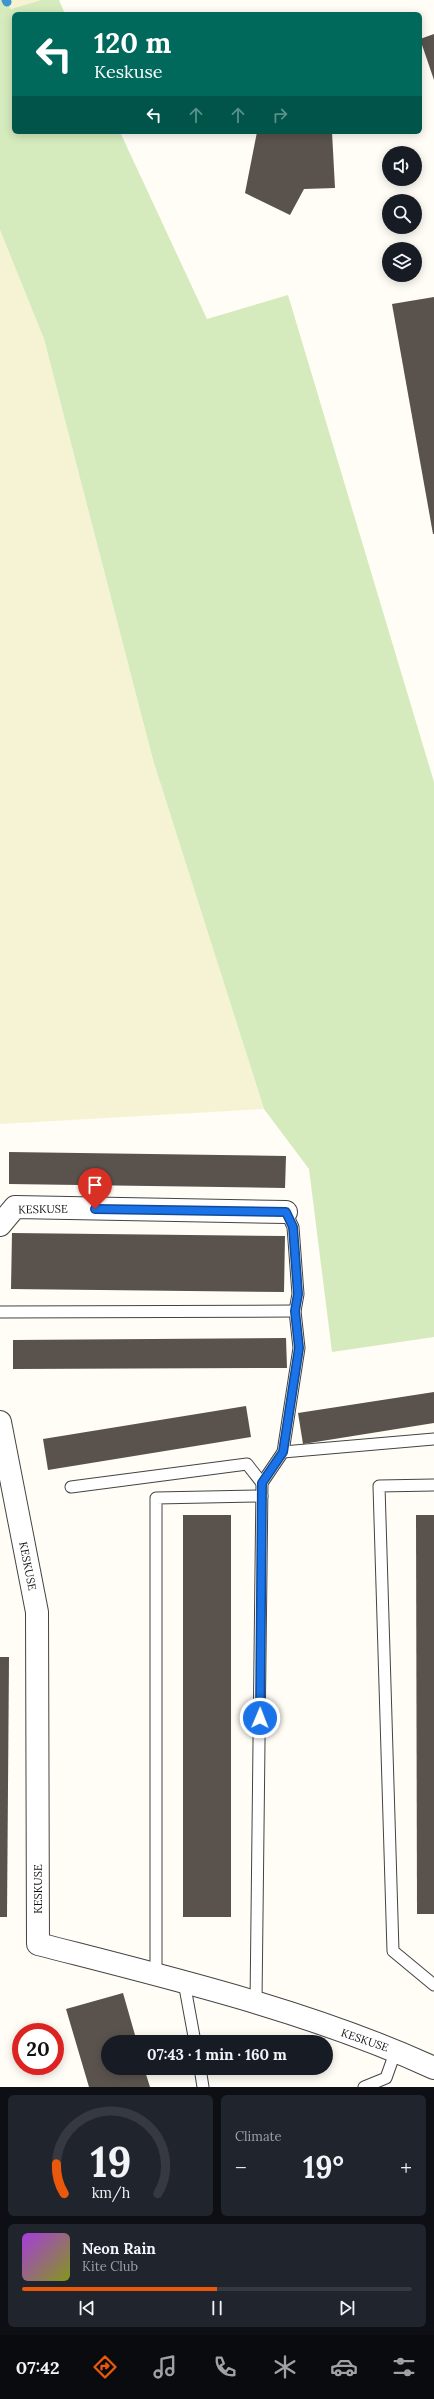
<!DOCTYPE html>
<html lang="en">
<head>
<meta charset="utf-8">
<style>
  :root { --surface:#171b24; --page:#20242c; --text:#f1f3f6; --muted:#9ea1a6; --line:#363941; --accent:#ea580c }
  body { margin:0; font-family:Lora,serif; background:var(--page); color:var(--text); height:100vh; display:flex; flex-direction:column; font-size:15px; white-space:nowrap }
  * { box-sizing:border-box; margin:0 }
  p { font-size:13px; color:var(--muted) }
  .icon { flex:none; width:22px; height:22px; fill:none; stroke:currentColor; stroke-width:2; stroke-linecap:round; stroke-linejoin:round }
  .map { position:relative; height:2087px; overflow:hidden }
  .sheet { display:flex; flex-direction:column; gap:8px; padding:8px; background:#0d0f14; flex:1 }
  .sheet>* { flex:none }
  .hud { position:absolute; left:12px; top:12px; width:410px; height:122px; border-radius:6px; box-shadow:0 2px 10px #0003; background:#00695c; color:#fff; overflow:hidden }
  .buttons { position:absolute; left:382px; top:146px; display:grid; gap:8px }
  .buttons a { display:grid; place-items:center; width:40px; height:40px; border-radius:50%; background:var(--surface); box-shadow:0 2px 10px #0003; font-size:20px }
  .speed { position:absolute; left:12px; top:2023px; display:flex; gap:8px; font-size:20px; font-weight:700; text-align:center }
  .speed>* { display:grid; place-content:center; width:52px; height:52px; border-radius:50%; background:var(--surface); box-shadow:0 2px 10px #0003; line-height:1 }
  .speed .limit { border:6px solid #d22; background:#fff; color:#111 }
  .pin { position:absolute; display:grid; place-items:center; width:34px; height:34px; color:#fff; margin:-41px -17px; border-radius:50% 50% 50% 0; rotate:-45deg; box-shadow:0 0 4px #0007 }
  .pin .icon { rotate:45deg }
  .me { position:absolute; width:44px; margin:-22px; rotate:1deg; stroke-linejoin:round; filter:drop-shadow(0 0 3px #0008) }
  .turn { display:flex; align-items:center; gap:14px; height:84px; padding:0 16px; font-size:18px }
  .turn .icon { width:52px; height:52px; stroke-width:2.5 }
  .turn b { display:block; font-size:28px; line-height:34px }
  .lanes { display:flex; align-items:center; height:38px; padding:0 16px; background:#0003; justify-content:center; gap:20px; direction:ltr }
  .lanes .off { opacity:.35 }
  .big { font-size:30px; font-weight:700; line-height:1.1 }
  .sheet .card { flex:1; display:flex; flex-direction:column; justify-content:center; gap:6px; min-width:0; padding:0 14px; border-radius:6px; background:var(--page) }
  .sheet .dial { align-items:center; gap:0 }
  .dial svg { height:104px; overflow:visible; fill:none; stroke:var(--line); stroke-width:7; stroke-linecap:round; text-anchor:middle }
  .dial text { fill:var(--text); stroke:none }
  .song { display:flex; align-items:center; gap:12px }
  .cover { width:48px; height:48px; border-radius:6px; background:linear-gradient(135deg,hsl(280 70% 55%),hsl(70 70% 35%)) }
  .played { height:4px; border-radius:2px; background:linear-gradient(90deg,var(--accent) 50%,var(--line) 50%) }
  .keys { display:flex; justify-content:space-around; direction:ltr }
  .heat { display:flex; justify-content:space-between; align-items:center; font-size:22px; direction:ltr }
  .sheet .tiles { flex:1; display:grid; gap:8px; grid-template-columns:1fr 1fr }
  .card:last-child { grid-column:span 2 }
  .trip { position:absolute; left:101px; top:2035px; width:232px; height:40px; border-radius:20px; background:var(--surface); box-shadow:0 2px 10px #0003; font-weight:700; line-height:40px; text-align:center }
  .dock { display:flex; height:64px; justify-content:space-around; align-items:center; background:#090b0e; color:var(--muted) }
  .dock .icon { width:28px; height:28px }
  .dock .selected { color:var(--accent) }
  .dock b { font-size:18px; color:var(--text) }
  .map>svg:first-child { display:block }
  .farmland { fill:#f6f3d4 }
  .green { fill:#d5ebbd }
  .lines { fill:none; stroke-linecap:round; stroke-linejoin:round }
  .stream { stroke:#3f96cf; stroke-width:9 }
  .building { fill:#5a524d }
  .service-casing { stroke:#444; stroke-width:13 }
  .minor-casing { stroke:#444; stroke-width:24 }
  .service { stroke:#fff; stroke-width:11 }
  .minor { stroke:#fff; stroke-width:22 }
  .route-casing { stroke:#114b97; stroke-width:10 }
  .route { stroke:#1a73e8; stroke-width:7 }
  .labels { text-anchor:middle; stroke-width:4; stroke-linejoin:round; paint-order:stroke }
  .street-label { font-size:11px; fill:#111; stroke:#fff }
</style>
</head>
<body>
<div class="map">
<svg width="434" height="2087" viewBox="0 0 434 2087">
  <rect width="100%" height="100%" fill="#fffdf5"/>
  <!-- farmland -->
  <g class="farmland">
    <polygon points="6,0 41,0 11,9"/>
    <polygon points="0,230 44,339 153,760 264,1109 0,1124"/>
  </g>
  <!-- green -->
  <polygon class="green" points="0,0 6,0 11,9 41,0 59,0 65,14 14,14 14,132 120,132 207,319 288,295 434,782 434,1337 332,1352 309,1169 264,1109 153,760 44,339 0,230"/>
  <g class="lines">
    <!-- stream -->
    <polyline class="stream" points="6,0 7,2"/>
  </g>
  <!-- building -->
  <g class="building">
    <polygon points="434,34 434,80 420,39"/>
    <polygon points="257,132 332,132 335,188 304,189 290,215 245,193"/>
    <polygon points="434,297 434,534 433,534 392,304"/>
    <polygon points="9,1152 286,1156 285,1188 9,1184"/>
    <polygon points="12,1233 285,1236 284,1292 11,1289"/>
    <polygon points="286,1338 287,1368 13,1369 13,1340"/>
    <polygon points="434,1392 434,1423 303,1444 298,1413"/>
    <polygon points="246,1406 251,1437 48,1470 43,1439"/>
    <rect x="183" y="1515" width="48" height="402"/>
    <polygon points="416,1515 434,1515 434,1914 417,1914"/>
    <polygon points="0,1657 9,1657 7,1917 0,1917"/>
    <polygon points="123,1993 137,2042 108,2042 108,2068 144,2068 150,2087 89,2087 66,2009"/>
  </g>
  <g class="lines">
    <!-- service casing -->
    <g class="service-casing">
      <g id="service">
        <polyline points="0,1312 295,1311"/>
        <polyline points="283,1452 299,1348 295,1311 298,1294 293,1227 286,1212"/>
        <polyline points="434,1485 379,1486 393,1951 434,1985"/>
        <polyline points="71,1487 247,1464 262,1483"/>
        <polyline points="156,1974 156,1498 262,1496"/>
        <polyline points="184,1982 195,2042"/>
        <polyline points="256,2003 262,1483 283,1452 434,1439"/>
        <polyline points="200,2068 203,2087"/>
        <polyline points="364,2087 386,2078 396,2050"/>
      </g>
    </g>
    <!-- minor casing -->
    <g class="minor-casing">
      <g id="minor">
        <polyline points="0,1225 15,1207 286,1212"/>
        <path d="M0 1422 37 1612 38 1944C170 1978 310 2011 434 2068"/>
      </g>
    </g>
    <!-- service -->
    <use href="#service" class="service"/>
    <!-- minor -->
    <use href="#minor" class="minor"/>
  </g>
  <g class="lines">
    <!-- route casing -->
    <g class="route-casing">
      <polyline id="route" points="95,1209 286,1212 293,1227 298,1294 295,1311 299,1348 283,1452 262,1483 260,1718"/>
    </g>
    <!-- route -->
    <use href="#route" class="route"/>
  </g>
  <g class="labels">
    <!-- street labels -->
    <g class="street-label">
      <text transform="translate(43 1209) rotate(-1)" y="4">KESKUSE</text>
      <text transform="translate(28 1566) rotate(79)" y="4">KESKUSE</text>
      <text transform="translate(38 1889) rotate(-90)" y="4">KESKUSE</text>
      <text transform="translate(365 2040) rotate(19)" y="4">KESKUSE</text>
    </g>
  </g>
</svg>
<div class="buttons">
<a><svg class="icon" aria-label="sound" viewBox="0 0 24 24"><path d="M4 9h4l5-4v14l-5-4H4zM17 9q2 3 0 6"/></svg></a>
<a><svg class="icon" aria-label="search" viewBox="0 0 24 24"><circle cx="10" cy="10" r="6"/><path d="M15 15l6 6"/></svg></a>
<a><svg class="icon" aria-label="layers" viewBox="0 0 24 24"><path d="M12 4l9 5-9 5-9-5zM3 14l9 5 9-5"/></svg></a>
</div>
<div class="speed"><div class="limit">20</div></div>
<div class="pin" style="left:95px;top:1209px;background:#d93025"><svg class="icon" aria-label="arrive" viewBox="0 0 24 24"><path d="M6 21V4h12l-3 4 3 4H6"/></svg></div>
<svg class="me" style="left:260px;top:1718px" viewBox="-20 -20 40 40"><circle r="17" fill="#1a73e8" stroke="#fff" stroke-width="3"/><path d="M0-11L8 9 0 5-8 9z" fill="#fff"/></svg>
<div class="trip">07:43 · 1 min · 160 m</div>
<div class="hud">
<div class="turn"><svg class="icon" aria-label="left" viewBox="0 0 24 24"><path d="M17 20v-9H6M10 6l-5 5 5 5"/></svg><div><b>120 m</b>Keskuse</div></div>
<div class="lanes"><svg class="icon" aria-label="left" viewBox="0 0 24 24"><path d="M17 20v-9H6M10 6l-5 5 5 5"/></svg><svg class="icon off" aria-label="ahead" viewBox="0 0 24 24"><path d="M12 20V5M6 11l6-6 6 6"/></svg><svg class="icon off" aria-label="ahead" viewBox="0 0 24 24"><path d="M12 20V5M6 11l6-6 6 6"/></svg><svg class="icon off" aria-label="right" viewBox="0 0 24 24"><path d="M7 20v-9h11M14 6l5 5-5 5"/></svg></div>
</div>
</div>
<section class="sheet">
<div class="tiles">
<div class="card dial"><svg viewBox="0 0 100 80">
<path d="M14 69A42 42 0 1 1 86 69"/>
<path d="M14 69A42 42 0 0 1 8 46" stroke="#ea580c"/>
<text x="50" y="56" font-size="32" font-weight="700">19</text>
<text x="50" y="72" font-size="11">km/h</text>
</svg></div>
<div class="card"><p>Climate</p>
<div class="heat"><a>−</a><b class="big">19°</b><a>+</a></div>
</div>
<div class="card">
<div class="song"><i class="cover"></i><div><b>Neon Rain</b><p>Kite Club</p></div></div>
<div class="played"></div>
<div class="keys"><svg class="icon" aria-label="previous" viewBox="0 0 24 24"><path d="M18 5L8 12l10 7zM5 5v14"/></svg><svg class="icon" aria-label="pause" viewBox="0 0 24 24"><path d="M8 5v14M16 5v14"/></svg><svg class="icon" aria-label="next" viewBox="0 0 24 24"><path d="M6 5l10 7-10 7zM19 5v14"/></svg></div>
</div>
</div>
</section>
<nav class="dock">
<b>07:42</b>
<svg class="icon selected" aria-label="directions" viewBox="0 0 24 24"><path d="M12 3l9 9-9 9-9-9zM9 14v-3h6M13 9l2 2-2 2"/></svg>
<svg class="icon" aria-label="music" viewBox="0 0 24 24"><path d="M9 18V5l10-2v13"/><circle cx="6" cy="18" r="3"/><circle cx="16" cy="16" r="3"/></svg>
<svg class="icon" aria-label="phone" viewBox="0 0 24 24"><path d="M5 4h4l2 5-3 2q2 4 5 5l2-3 5 2v4C11 20 4 13 5 4z"/></svg>
<svg class="icon" aria-label="climate" viewBox="0 0 24 24"><path d="M12 3v18M4 7l16 10M4 17L20 7"/></svg>
<svg class="icon" aria-label="car" viewBox="0 0 24 24"><path d="M5 17H2v-5l4-1 3-4h7l3 4 3 1v5h-3M9 17h6M6 11h13"/><circle cx="7" cy="17" r="2"/><circle cx="17" cy="17" r="2"/></svg>
<svg class="icon" aria-label="filters" viewBox="0 0 24 24"><path d="M4 7h16M4 17h16"/><circle cx="9" cy="7" r="2"/><circle cx="15" cy="17" r="2"/></svg>
</nav>
</body>
</html>
